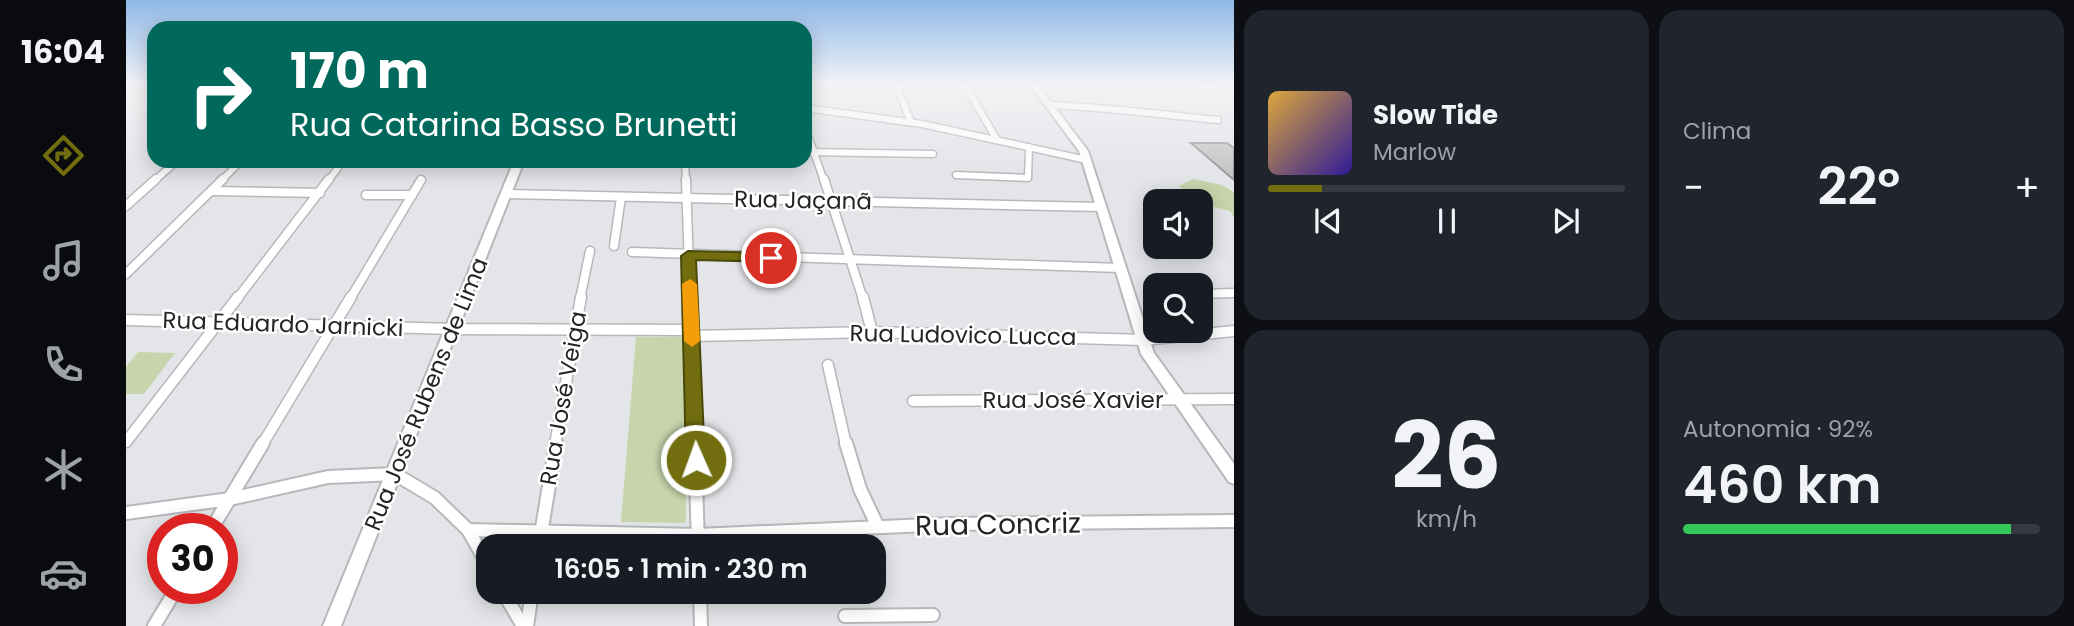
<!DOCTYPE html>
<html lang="pt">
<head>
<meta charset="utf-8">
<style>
  :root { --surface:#171b24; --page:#20242c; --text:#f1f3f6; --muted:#9ea1a6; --line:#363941; --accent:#726e0f }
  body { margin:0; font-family:Poppins,sans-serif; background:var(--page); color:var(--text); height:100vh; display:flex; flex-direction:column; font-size:26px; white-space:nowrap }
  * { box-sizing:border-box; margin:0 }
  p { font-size:23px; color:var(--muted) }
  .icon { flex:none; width:38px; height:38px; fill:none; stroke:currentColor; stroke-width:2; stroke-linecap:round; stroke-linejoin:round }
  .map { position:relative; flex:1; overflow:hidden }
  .sheet { display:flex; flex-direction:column; gap:10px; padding:10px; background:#0d0f14; width:840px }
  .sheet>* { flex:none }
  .hud { position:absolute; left:21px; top:21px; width:665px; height:147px; border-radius:21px; box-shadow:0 4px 18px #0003; background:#00695c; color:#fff; overflow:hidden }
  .buttons { position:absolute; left:1017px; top:189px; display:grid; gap:14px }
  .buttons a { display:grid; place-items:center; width:70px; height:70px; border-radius:14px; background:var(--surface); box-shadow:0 4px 18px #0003; font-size:35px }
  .speed { position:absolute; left:21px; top:513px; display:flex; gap:14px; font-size:35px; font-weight:700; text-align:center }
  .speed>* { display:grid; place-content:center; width:91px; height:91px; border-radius:50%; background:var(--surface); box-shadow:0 4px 18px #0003; line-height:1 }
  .speed .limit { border:10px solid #d22; background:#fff; color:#111 }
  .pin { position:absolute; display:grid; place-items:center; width:60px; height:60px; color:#fff; margin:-30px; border:4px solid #fff; border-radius:50%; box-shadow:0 2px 7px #0007 }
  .me { position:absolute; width:77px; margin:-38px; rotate:358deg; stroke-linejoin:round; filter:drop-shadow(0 0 5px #0008) }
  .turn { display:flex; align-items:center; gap:24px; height:147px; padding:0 28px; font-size:32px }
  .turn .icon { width:91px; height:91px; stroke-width:2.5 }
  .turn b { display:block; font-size:49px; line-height:60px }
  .big { font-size:52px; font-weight:600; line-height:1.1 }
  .sheet .tile { flex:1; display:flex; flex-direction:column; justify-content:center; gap:10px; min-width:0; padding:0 24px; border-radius:21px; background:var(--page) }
  .sheet .dial { align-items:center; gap:0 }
  .dial b { font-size:91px; line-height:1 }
  .song { display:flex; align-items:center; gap:21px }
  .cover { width:84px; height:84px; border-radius:10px; background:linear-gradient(135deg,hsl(40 70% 55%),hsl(250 70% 35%)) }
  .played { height:7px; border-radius:4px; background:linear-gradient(90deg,var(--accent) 15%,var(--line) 15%) }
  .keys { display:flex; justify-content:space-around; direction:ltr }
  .heat { display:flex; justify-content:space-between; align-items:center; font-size:38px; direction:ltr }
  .charge { height:10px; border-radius:5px; background:linear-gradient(90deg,#34c759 92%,var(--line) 0) }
  .sheet .tiles { flex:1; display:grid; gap:10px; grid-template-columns:repeat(2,1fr) }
  .trip { position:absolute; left:350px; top:534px; width:410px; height:70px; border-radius:21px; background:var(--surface); box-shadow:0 4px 18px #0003; font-weight:600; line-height:70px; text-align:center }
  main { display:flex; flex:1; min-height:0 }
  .tabs { display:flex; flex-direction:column; width:126px; justify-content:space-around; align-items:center; background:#090b0e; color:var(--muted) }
  .tabs .icon { width:49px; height:49px }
  .tabs .selected { color:var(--accent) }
  .tabs b { font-size:32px; color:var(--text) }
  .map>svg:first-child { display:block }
  .green { fill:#c8d5ac }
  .building { fill:#c6c3c6; stroke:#9a989a; stroke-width:2 }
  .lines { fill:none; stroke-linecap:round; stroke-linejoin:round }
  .minor-far3-casing { stroke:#b6b8bb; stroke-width:9 }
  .minor-far2-casing { stroke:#b6b8bb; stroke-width:11 }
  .minor-far1-casing { stroke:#b6b8bb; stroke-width:13 }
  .minor-casing { stroke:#b6b8bb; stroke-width:16 }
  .tertiary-casing { stroke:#b6b8bb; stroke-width:4 }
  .minor-far3 { stroke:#fff; stroke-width:6 }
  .minor-far2 { stroke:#fff; stroke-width:8 }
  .minor-far1 { stroke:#fff; stroke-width:10 }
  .minor { stroke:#fff; stroke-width:12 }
  .tertiary { fill:#fff; fill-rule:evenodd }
  .route { fill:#726e0f; stroke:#4a480a; stroke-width:2 }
  .slow { fill:#f59e0b }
  .labels { text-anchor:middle; stroke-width:5; stroke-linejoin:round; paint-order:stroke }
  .street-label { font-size:23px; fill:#232425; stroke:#fff }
  .near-street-label { font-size:28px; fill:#232425; stroke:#fff }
</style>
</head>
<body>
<main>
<nav class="tabs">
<b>16:04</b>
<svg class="icon selected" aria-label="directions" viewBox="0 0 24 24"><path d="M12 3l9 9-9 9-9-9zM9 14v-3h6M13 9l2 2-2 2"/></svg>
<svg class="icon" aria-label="music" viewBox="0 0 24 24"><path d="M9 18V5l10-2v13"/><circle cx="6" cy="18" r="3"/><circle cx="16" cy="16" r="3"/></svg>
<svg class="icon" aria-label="phone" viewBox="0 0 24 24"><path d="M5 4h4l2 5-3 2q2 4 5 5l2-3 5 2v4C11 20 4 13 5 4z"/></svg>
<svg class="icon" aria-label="climate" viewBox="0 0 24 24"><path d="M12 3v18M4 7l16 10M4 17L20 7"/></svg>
<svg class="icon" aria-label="car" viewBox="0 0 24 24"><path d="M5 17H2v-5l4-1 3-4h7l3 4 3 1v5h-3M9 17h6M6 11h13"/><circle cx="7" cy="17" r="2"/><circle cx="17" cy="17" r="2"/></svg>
</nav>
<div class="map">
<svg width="1108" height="626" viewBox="0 0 1108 626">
  <rect width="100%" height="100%" fill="#e3e5e8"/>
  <!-- green -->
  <g class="green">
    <polygon points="1067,179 1096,185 1108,192 1108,217 1104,211 1075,204 1053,186"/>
    <polygon points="510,337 560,337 560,523 495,522"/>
    <polygon points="12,352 49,353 18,394 0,394 0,367"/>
  </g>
  <!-- building -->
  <polygon class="building" points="1065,143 1101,143 1108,148 1108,180"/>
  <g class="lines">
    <!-- minor-far3 casing -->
    <g class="minor-far3-casing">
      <g id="minor-far3">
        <polyline points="770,85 785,122"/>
        <polyline points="839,85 871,140"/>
        <polyline points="1075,85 1085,86"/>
        <path d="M924 105C981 107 1036 115 1092 120"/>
        <polyline points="679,108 796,124 961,160"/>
        <polyline points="679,127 698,181"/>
        <polyline points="679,152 807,154"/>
        <polyline points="559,161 560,181"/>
        <polyline points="830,175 902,178 903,147"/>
        <polyline points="28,181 51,161"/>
        <polyline points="95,181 115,161"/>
        <polyline points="202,181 212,168"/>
      </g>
    </g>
    <!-- minor-far2 casing -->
    <g class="minor-far2-casing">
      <g id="minor-far2">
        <polyline points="560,179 564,299"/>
        <polyline points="698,179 737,299"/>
        <polyline points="86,191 194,193"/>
        <polyline points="379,194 975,207"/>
        <polyline points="240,195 286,195"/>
        <polyline points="0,206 30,179"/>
        <polyline points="488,246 495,197"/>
        <polyline points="506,252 994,268"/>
        <polyline points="0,274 97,179"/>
        <polyline points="1074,294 1108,293"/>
        <polyline points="111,299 203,179"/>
        <polyline points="224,299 295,180"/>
        <polyline points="454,299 464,251"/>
      </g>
    </g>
    <!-- minor-far1 casing -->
    <g class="minor-far1-casing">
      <g id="minor-far1">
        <polyline points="564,297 569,445"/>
        <polyline points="737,297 746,332"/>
        <polyline points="0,320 328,329 566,330"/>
        <polyline points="566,336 746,332 1017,340 1108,331"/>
        <polyline points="702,365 720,445"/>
        <polyline points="787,401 1108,399"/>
        <polyline points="0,442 112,297"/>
        <polyline points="136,445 225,297"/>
        <polyline points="429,445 455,297"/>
      </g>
    </g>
    <!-- minor casing -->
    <g class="minor-casing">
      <g id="minor">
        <polyline points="569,443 572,546"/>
        <polyline points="720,443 734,489 752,527"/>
        <polyline points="0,513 104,499 202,477 269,474 309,498 342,530 362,565"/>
        <polyline points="86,528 137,443"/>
        <polyline points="342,530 572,535 825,524 1108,521"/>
        <polyline points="413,546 430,443"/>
        <polyline points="377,592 397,626"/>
        <polyline points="574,592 575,626"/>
        <polyline points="719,616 807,615"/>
        <polyline points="28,626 51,588"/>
        <polyline points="401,626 406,592"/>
      </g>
    </g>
    <!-- tertiary casing -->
    <g class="tertiary-casing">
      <g id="tertiary">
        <polygon points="904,85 912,85 962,151 1028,353 1108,464 1108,484 1103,482 1015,354 953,151"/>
        <polygon points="388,161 398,161 215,626 197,626"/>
      </g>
    </g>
    <!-- minor-far3 -->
    <use href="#minor-far3" class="minor-far3"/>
    <!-- minor-far2 -->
    <use href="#minor-far2" class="minor-far2"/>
    <!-- minor-far1 -->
    <use href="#minor-far1" class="minor-far1"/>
    <!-- minor -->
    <use href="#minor" class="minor"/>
    <!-- tertiary -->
    <use href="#tertiary" class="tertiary"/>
  </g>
  <!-- sky -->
  <linearGradient id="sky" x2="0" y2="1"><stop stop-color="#8fb9e7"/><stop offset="0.49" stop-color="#f2f3f5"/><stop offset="1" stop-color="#f2f3f5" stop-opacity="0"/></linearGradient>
  <rect width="1108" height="173" fill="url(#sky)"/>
  <!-- route -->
  <polygon class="route" points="562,251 645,253 652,258 645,262 570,260 579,460 577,467 570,469 563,467 560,460 555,256"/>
  <!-- slow -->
  <polygon class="slow" points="564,279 571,284 574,341 566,347 558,341 556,284"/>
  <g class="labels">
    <!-- street labels -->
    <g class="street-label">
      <text transform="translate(677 200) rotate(1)" y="8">Rua Jaçanã</text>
      <text transform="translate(157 324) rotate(2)" y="8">Rua Eduardo Jarnicki</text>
      <text transform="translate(837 335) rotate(1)" y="8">Rua Ludovico Lucca</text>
      <text transform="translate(300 394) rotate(-68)" y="8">Rua José Rubens de Lima</text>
      <text transform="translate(437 398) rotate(-80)" y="8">Rua José Veiga</text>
      <text x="947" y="408">Rua José Xavier</text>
    </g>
    <!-- near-street labels -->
    <g class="near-street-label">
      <text transform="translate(872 524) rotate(-1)" y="10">Rua Concriz</text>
    </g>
  </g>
</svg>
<div class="buttons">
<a><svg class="icon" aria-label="sound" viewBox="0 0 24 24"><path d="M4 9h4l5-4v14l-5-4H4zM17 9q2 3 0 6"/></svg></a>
<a><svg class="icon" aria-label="search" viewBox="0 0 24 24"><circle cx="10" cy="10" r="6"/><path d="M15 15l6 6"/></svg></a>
</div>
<div class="speed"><div class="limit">30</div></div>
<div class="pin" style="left:645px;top:258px;background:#d93025"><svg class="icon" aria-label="arrive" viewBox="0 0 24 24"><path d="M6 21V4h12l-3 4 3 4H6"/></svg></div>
<svg class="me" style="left:570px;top:460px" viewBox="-20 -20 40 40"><circle r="17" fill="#726e0f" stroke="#fff" stroke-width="3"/><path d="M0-11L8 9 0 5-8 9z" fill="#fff"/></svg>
<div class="trip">16:05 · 1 min · 230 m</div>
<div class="hud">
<div class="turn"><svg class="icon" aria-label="right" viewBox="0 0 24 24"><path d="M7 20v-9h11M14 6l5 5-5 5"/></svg><div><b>170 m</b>Rua Catarina Basso Brunetti</div></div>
</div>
</div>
<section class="sheet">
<div class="tiles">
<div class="tile">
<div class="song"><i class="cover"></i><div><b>Slow Tide</b><p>Marlow</p></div></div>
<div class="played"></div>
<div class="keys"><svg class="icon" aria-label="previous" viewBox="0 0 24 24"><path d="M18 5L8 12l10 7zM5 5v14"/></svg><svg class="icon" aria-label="pause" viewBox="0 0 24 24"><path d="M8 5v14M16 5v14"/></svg><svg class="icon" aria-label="next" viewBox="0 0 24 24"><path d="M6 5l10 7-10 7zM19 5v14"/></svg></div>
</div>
<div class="tile"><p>Clima</p>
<div class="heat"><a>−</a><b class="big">22°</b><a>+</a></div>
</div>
<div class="tile dial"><b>26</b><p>km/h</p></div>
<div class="tile"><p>Autonomia · 92%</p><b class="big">460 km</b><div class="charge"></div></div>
</div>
</section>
</main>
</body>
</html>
